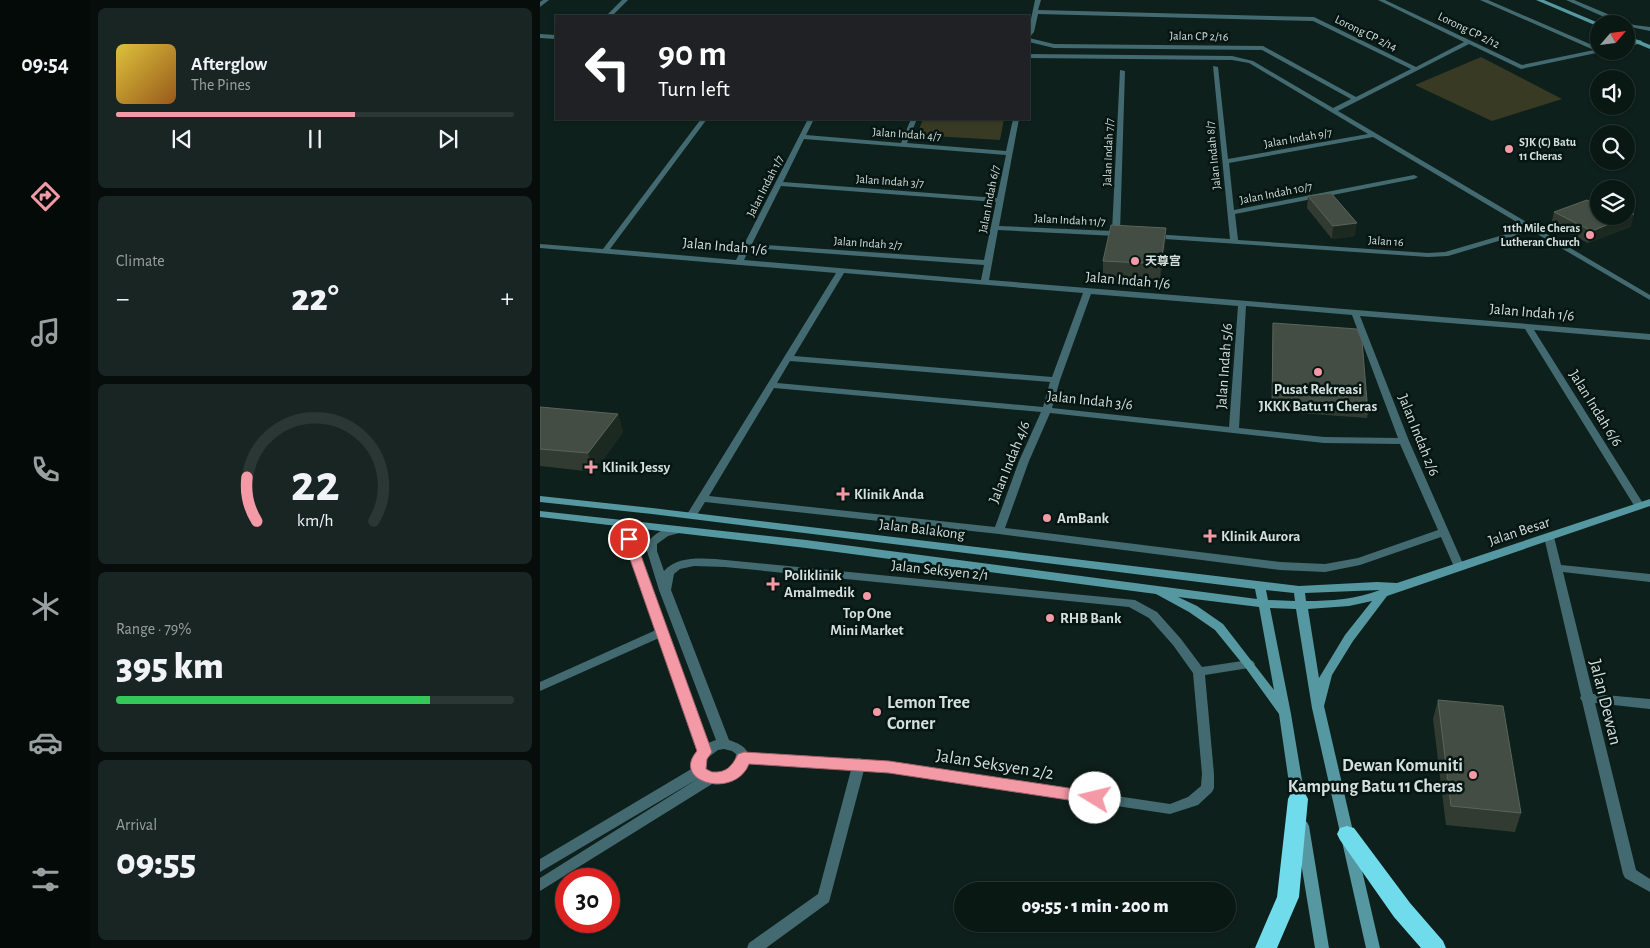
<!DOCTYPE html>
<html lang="en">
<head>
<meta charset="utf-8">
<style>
  :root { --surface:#0a1814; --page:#182522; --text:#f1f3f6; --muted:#99a0a0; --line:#2a3734; --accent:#f49aa6 }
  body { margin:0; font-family:"Alegreya Sans","Noto Sans SC",sans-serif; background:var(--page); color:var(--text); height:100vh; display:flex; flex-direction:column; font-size:19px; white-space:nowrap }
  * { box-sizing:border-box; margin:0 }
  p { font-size:16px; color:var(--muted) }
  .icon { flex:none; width:28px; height:28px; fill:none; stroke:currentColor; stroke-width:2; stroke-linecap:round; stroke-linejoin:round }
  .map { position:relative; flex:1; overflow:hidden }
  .panel { display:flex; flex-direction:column; gap:8px; padding:8px; background:#060d0b; width:450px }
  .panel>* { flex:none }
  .guide { position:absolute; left:15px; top:15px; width:475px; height:105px; border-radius:0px; box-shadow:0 1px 4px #0004,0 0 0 1px var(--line); background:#202124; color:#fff; overflow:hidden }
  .needle { width:32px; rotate:62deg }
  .buttons { position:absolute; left:1050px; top:15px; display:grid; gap:10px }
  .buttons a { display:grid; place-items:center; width:45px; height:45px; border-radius:50%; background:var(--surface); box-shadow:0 1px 4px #0004,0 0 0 1px var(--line); font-size:25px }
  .speed { position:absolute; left:15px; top:868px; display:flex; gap:10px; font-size:25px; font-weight:700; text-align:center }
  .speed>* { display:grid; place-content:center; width:65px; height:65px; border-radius:50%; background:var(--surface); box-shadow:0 1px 4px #0004,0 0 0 1px var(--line); line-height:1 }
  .speed .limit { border:8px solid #d22; background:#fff; color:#111 }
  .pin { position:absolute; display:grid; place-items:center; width:42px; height:42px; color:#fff; margin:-21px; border:2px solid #fff; border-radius:50%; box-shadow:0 1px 5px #0007 }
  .me { position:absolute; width:55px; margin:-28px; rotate:279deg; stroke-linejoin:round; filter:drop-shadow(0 0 4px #0008) }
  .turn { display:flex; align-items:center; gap:18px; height:105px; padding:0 20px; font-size:22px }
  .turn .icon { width:65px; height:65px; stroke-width:2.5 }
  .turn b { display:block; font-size:35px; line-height:42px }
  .big { font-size:38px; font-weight:800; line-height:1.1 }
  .panel .card { flex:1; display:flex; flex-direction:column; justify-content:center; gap:8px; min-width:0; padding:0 18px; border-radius:8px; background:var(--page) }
  .panel .dial { align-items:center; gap:0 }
  .dial svg { height:130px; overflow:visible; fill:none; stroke:var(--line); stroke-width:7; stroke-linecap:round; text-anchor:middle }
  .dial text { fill:var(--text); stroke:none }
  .song { display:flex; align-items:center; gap:15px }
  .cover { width:60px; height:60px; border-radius:8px; background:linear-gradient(135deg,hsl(50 70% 55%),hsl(30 70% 35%)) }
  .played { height:5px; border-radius:2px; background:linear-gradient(90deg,var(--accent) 60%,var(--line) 60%) }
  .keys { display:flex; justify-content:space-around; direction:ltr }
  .heat { display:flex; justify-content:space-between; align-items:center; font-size:28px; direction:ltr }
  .charge { height:8px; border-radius:4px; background:linear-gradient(90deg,#34c759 79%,var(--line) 0) }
  .trip { position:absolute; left:414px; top:882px; width:282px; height:50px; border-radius:25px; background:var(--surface); box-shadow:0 1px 4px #0004,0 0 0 1px var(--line); font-weight:800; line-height:50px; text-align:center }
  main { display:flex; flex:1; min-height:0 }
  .dock { display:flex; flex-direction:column; width:90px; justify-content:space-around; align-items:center; background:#040a08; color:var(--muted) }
  .dock .icon { width:35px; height:35px }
  .dock .active { color:var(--accent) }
  .dock b { font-size:22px; color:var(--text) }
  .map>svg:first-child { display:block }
  .green { fill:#393a24 }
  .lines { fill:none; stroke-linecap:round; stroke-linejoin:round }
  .street { fill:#436a70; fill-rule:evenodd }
  .secondary { fill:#5698a1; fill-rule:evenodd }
  .highway { fill:#70dbea; fill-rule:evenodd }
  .wall { fill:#313b31 }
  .shaded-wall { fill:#1c2920 }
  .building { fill:#434d43; stroke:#5a645b }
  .route { fill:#f49aa6; stroke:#9f646c }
  .poi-dot { fill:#f49aa6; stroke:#061612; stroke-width:2 }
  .labels { text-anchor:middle; stroke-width:5; stroke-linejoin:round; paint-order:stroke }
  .far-street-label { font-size:12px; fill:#d5dfdc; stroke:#061612 }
  .far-poi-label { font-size:12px; font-weight:bold; fill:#d5dfdc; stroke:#061612; text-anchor:start }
  .street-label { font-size:15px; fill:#d5dfdc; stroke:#061612 }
  .poi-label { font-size:15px; font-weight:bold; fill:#d5dfdc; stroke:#061612; text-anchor:start }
  .near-poi-label { font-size:18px; font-weight:bold; fill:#d5dfdc; stroke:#061612; text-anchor:start }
  .near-street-label { font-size:18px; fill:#d5dfdc; stroke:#061612 }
</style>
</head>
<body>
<main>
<nav class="dock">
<b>09:54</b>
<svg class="icon active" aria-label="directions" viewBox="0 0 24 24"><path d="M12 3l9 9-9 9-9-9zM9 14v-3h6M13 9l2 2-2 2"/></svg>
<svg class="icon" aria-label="music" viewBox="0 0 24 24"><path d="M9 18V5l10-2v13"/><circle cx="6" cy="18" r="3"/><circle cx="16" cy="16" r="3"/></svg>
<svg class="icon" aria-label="phone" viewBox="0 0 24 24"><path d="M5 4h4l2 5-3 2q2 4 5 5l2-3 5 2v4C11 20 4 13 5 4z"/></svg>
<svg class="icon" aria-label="climate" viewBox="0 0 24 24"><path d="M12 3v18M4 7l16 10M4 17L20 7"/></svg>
<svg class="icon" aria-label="car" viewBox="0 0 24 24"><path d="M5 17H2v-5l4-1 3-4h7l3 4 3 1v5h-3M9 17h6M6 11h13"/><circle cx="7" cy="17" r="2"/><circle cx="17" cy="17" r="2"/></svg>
<svg class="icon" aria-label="filters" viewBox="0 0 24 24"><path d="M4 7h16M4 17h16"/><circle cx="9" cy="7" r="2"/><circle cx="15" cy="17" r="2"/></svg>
</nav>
<section class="panel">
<div class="card">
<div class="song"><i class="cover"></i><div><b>Afterglow</b><p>The Pines</p></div></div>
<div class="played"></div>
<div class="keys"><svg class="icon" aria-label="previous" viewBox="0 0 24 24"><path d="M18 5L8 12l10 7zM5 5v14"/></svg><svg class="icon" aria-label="pause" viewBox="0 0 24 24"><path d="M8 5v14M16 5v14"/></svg><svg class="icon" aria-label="next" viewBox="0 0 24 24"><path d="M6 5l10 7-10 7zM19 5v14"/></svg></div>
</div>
<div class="card"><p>Climate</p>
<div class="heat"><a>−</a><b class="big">22°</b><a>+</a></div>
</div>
<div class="card dial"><svg viewBox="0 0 100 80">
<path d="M14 69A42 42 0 1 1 86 69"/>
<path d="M14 69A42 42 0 0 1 8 42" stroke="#f49aa6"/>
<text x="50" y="56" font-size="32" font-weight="700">22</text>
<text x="50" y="72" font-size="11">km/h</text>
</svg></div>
<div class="card"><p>Range · 79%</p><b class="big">395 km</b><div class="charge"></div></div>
<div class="card"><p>Arrival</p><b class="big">09:55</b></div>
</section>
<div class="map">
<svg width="1110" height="948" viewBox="0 0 1110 948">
  <rect width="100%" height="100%" fill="#0e201b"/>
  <!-- green -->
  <g class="green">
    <polygon points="941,57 1022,99 952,121 875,85"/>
    <polygon points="383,119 464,119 460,140 377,135"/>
  </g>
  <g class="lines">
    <!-- street -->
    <g class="street">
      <polygon points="3,0 9,0 0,7 0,2"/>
      <polygon points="82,0 88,0 72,16 66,16"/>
      <path d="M495 0H501L498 10 774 17 876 67 924 42 838 0H845L982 65 1054 50 940 0H948L1059 48V51L1061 52 981 69 929 44 798 111 1110 295V300L992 231 908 256 888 257 610 238V234H613L690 239 673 66 678 67 688 159 828 134 709 63 692 60 489 58V54L692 56 713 61 793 108 811 99 722 50 514 48 489 42V38L514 44 723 46 816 97 871 69 773 21 498 14 494 32 489 38V29ZM833 137 987 228 905 252 888 253 698 240 695 214 874 179 878 177 874 175 694 210 689 163Z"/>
      <polygon points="1026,0 1034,0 1094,25 1110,27 1110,31 1086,26 1086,24 1080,24"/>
      <polygon points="0,34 16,35 16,39 0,38"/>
      <polygon points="1100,40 1102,41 1102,43 1086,47 1086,43"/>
      <path d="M580 70 585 71 580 232 585 234 584 236H576L458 230 449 280 1110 334V340L994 330 1104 505 1103 507H1095L985 329 820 316 869 441 924 566 923 569H915L901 537 820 565 785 572 740 570 459 534 165 502 155 518H147L146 516 296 273 0 248V244L63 249 161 119H167L70 249 196 260 268 119H274L266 135 361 143 371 119H377L367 143 466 151 473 119H479L459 226 572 231ZM264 139 466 155 457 198 243 182ZM241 186 456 202 444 260 212 244ZM210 248 444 265 441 280 204 260ZM304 273 543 293 512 377 254 356ZM551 294 698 306 689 427 512 408 520 380ZM706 306 812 315 858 438 784 437 699 428ZM250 361 510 382 503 407 237 383ZM234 388 501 412 479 461 455 527 169 496ZM510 413 784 443 860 444 898 530 818 558 785 564 740 562 465 528 489 461Z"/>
      <path d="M84 520 89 523 168 743 176 740 119 590 107 551V543C114 533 130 524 143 528L144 530 143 532 128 536 117 544V551L124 571C136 557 158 558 175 559L595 600 617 612 641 639 662 667 709 660 713 661 715 664 713 667 709 668 665 675 674 774V788L672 792 658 805 630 814 349 772 324 770 289 902 226 948H207L209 943 278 894 311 770 208 763C201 778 187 786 172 784L0 891V878L159 778 0 872V859L153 768 154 757 158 751 119 638 0 691V682L116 630 79 523ZM154 566 185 567 589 607 609 618 633 645 653 673 662 774 661 786 648 797 630 804 349 762 324 760 319 758 314 760 208 753C204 745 197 743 189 740L131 590 134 574 140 569ZM184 749 192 751 196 754 195 763C186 773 177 777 166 769V759L178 750Z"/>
      <polygon points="1009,534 1014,537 1021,565 1110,574 1110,582 1023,572 1053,694 1110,699 1110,709 1055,703 1096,870 1110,879 1110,892 1085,878 1083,874 1042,701 1040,698 1041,696 1004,537"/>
    </g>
    <!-- secondary -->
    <g class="secondary">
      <polygon points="996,0 1004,0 1061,24 1059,24 1059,27 1057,26"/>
      <polygon points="1086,35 1110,45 1110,49 1086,39"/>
      <path d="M0 496 112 508 759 586 837 582 857 583 1110 499V506L847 596 813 641 792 675 784 706 840 948H826L772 708 756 609 730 608 751 714 766 804 764 808 759 809 754 808 752 804 739 714 705 667 675 630 649 612 616 594 266 548 0 517V511L266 540 717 599 715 589 112 514 0 502ZM726 590 754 593 755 601 728 600ZM840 590C817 599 791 601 766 601L765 593ZM638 597 719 607 734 690 683 624 657 606ZM832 601 805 635 779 678 768 609 809 606Z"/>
      <polygon points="762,820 767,822 769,826 789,948 775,948 755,826 757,822"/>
    </g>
    <!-- highway -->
    <g class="highway">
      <polygon points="758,791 765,793 768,799 759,897 737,948 715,948 737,897 748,799 751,793"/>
      <polygon points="807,826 814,828 870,903 903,941 906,948 881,948 854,917 800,840 797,834 800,828"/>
    </g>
  </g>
  <!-- wall -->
  <g class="wall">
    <polygon points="768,196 815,236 792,239 767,208"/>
    <polygon points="1014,212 1059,216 1094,214 1090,227 1048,243 1011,225"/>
    <polygon points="626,228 625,244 620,281 563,278 563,261"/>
    <polygon points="733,323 828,413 827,418 732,411"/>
    <polygon points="0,407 78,414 83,432 54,472 0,466"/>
    <polygon points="898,700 981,813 975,832 906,825 893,719"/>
  </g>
  <!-- shaded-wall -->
  <g class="shaded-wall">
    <polygon points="1094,214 1090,227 1048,243 1052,231"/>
    <polygon points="817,223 815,236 792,239 793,226"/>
    <polygon points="626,228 625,244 620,281 621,264"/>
    <polygon points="78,414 83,432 54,472 48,453"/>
  </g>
  <!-- building -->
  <g class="building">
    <polygon points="791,193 817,223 793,226 768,196"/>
    <polygon points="1047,200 1059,206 1059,216 1086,216 1086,211 1094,214 1052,231 1014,212"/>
    <polygon points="571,225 626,228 621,264 563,261"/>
    <polygon points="733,323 817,329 822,341 828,413 732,407"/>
    <polygon points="0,407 78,414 48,453 0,449"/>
    <polygon points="898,700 963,706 981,813 911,806"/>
  </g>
  <!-- route -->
  <path class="route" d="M89 535 95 539 172 752 167 759 166 769 172 772C187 773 192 766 198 754L204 752 349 761 555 792 561 794 563 798 561 802 555 804 349 773 209 764C195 800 130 782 157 751L83 539Z"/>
  <!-- markers -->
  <g class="poi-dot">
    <circle cx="969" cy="149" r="5"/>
    <circle cx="1050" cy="235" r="5"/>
    <circle cx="595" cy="261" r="5"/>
    <circle cx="778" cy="372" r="5"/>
    <path d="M48.5 459.5h5v5h5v5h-5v5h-5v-5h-5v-5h5z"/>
    <path d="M300.5 486.5h5v5h5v5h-5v5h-5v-5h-5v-5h5z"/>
    <circle cx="507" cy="518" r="5"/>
    <path d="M667.5 528.5h5v5h5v5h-5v5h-5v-5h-5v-5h5z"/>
    <path d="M230.5 576.5h5v5h5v5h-5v5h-5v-5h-5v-5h5z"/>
    <circle cx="327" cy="596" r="5"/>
    <circle cx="510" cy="618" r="5"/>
    <circle cx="337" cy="712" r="5"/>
    <circle cx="933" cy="775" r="5"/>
  </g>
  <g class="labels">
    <!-- far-street labels -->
    <g class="far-street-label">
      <text transform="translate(929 30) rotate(26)" y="4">Lorong CP 2/12</text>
      <text transform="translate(826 33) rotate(26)" y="4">Lorong CP 2/14</text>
      <text transform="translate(659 36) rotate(1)" y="4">Jalan CP 2/16</text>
      <text transform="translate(367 134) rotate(4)" y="4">Jalan Indah 4/7</text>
      <text transform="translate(758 138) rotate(-10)" y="4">Jalan Indah 9/7</text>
      <text transform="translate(568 152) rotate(-88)" y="4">Jalan Indah 7/7</text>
      <text transform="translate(673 155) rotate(-96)" y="4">Jalan Indah 8/7</text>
      <text transform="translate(350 181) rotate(4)" y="4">Jalan Indah 3/7</text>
      <text transform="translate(225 186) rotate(-63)" y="4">Jalan Indah 1/7</text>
      <text transform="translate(736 193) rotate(-11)" y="4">Jalan Indah 10/7</text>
      <text transform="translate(449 199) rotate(-79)" y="4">Jalan Indah 6/7</text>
      <text transform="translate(530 220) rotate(3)" y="4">Jalan Indah 11/7</text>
      <text transform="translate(846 241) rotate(4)" y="4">Jalan 16</text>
      <text transform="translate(328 243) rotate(4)" y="4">Jalan Indah 2/7</text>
    </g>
    <!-- far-poi labels -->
    <g class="far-poi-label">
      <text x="979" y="146">SJK (C) Batu<tspan x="979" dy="14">11 Cheras</tspan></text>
      <text x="1040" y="232" text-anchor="end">11th Mile Cheras<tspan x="1040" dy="14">Lutheran Church</tspan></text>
      <text x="605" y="265">天尊宫</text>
    </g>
    <!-- street labels -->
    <g class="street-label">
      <text transform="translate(185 246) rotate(5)" y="5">Jalan Indah 1/6</text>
      <text transform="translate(588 280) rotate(5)" y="5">Jalan Indah 1/6</text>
      <text transform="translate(992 312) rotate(5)" y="5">Jalan Indah 1/6</text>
      <text transform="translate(684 366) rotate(-86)" y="5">Jalan Indah 5/6</text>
      <text transform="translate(550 400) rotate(6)" y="5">Jalan Indah 3/6</text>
      <text transform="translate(1056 408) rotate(58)" y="5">Jalan Indah 6/6</text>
      <text transform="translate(879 435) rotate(68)" y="5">Jalan Indah 2/6</text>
      <text transform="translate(469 462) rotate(-68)" y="5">Jalan Indah 4/6</text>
      <text transform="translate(382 529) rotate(7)" y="5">Jalan Balakong</text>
      <text transform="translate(979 531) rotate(-18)" y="5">Jalan Besar</text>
      <text transform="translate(400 570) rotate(6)" y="5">Jalan Seksyen 2/1</text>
    </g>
    <!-- poi labels -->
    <g class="poi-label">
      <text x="778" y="394" text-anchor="middle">Pusat Rekreasi<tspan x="778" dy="17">JKKK Batu 11 Cheras</tspan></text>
      <text x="62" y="472">Klinik Jessy</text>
      <text x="314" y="499">Klinik Anda</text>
      <text x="517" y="523">AmBank</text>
      <text x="681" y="541">Klinik Aurora</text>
      <text x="244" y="580">Poliklinik<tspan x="244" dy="17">Amalmedik</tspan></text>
      <text x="327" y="618" text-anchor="middle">Top One<tspan x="327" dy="17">Mini Market</tspan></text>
      <text x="520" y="623">RHB Bank</text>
    </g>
    <!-- near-poi labels -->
    <g class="near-poi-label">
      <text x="347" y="708">Lemon Tree<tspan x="347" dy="21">Corner</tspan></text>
      <text x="923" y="771" text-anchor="end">Dewan Komuniti<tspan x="923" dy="21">Kampung Batu 11 Cheras</tspan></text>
    </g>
    <!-- near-street labels -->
    <g class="near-street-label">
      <text transform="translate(1066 702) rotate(76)" y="6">Jalan Dewan</text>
      <text transform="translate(455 764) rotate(9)" y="6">Jalan Seksyen 2/2</text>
    </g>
  </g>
</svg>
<div class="buttons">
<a><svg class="needle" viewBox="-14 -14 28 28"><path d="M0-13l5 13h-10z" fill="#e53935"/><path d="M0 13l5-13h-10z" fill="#99a0a0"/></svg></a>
<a><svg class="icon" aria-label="sound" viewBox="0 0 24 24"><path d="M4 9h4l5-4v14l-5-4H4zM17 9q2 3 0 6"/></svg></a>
<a><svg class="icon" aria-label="search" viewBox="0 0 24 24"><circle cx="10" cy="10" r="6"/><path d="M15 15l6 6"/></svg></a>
<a><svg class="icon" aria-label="layers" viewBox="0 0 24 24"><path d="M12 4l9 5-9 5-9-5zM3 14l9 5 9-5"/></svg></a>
</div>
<div class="speed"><div class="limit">30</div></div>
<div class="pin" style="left:89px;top:539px;background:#d93025"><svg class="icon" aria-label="arrive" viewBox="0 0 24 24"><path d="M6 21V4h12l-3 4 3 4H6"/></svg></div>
<svg class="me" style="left:555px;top:798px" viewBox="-20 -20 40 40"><circle r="19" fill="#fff"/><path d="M0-13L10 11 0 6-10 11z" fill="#f49aa6"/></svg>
<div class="trip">09:55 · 1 min · 200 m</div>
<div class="guide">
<div class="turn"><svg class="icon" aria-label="left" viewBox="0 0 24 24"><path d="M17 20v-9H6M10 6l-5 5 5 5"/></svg><div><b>90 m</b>Turn left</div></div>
</div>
</div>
</main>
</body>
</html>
